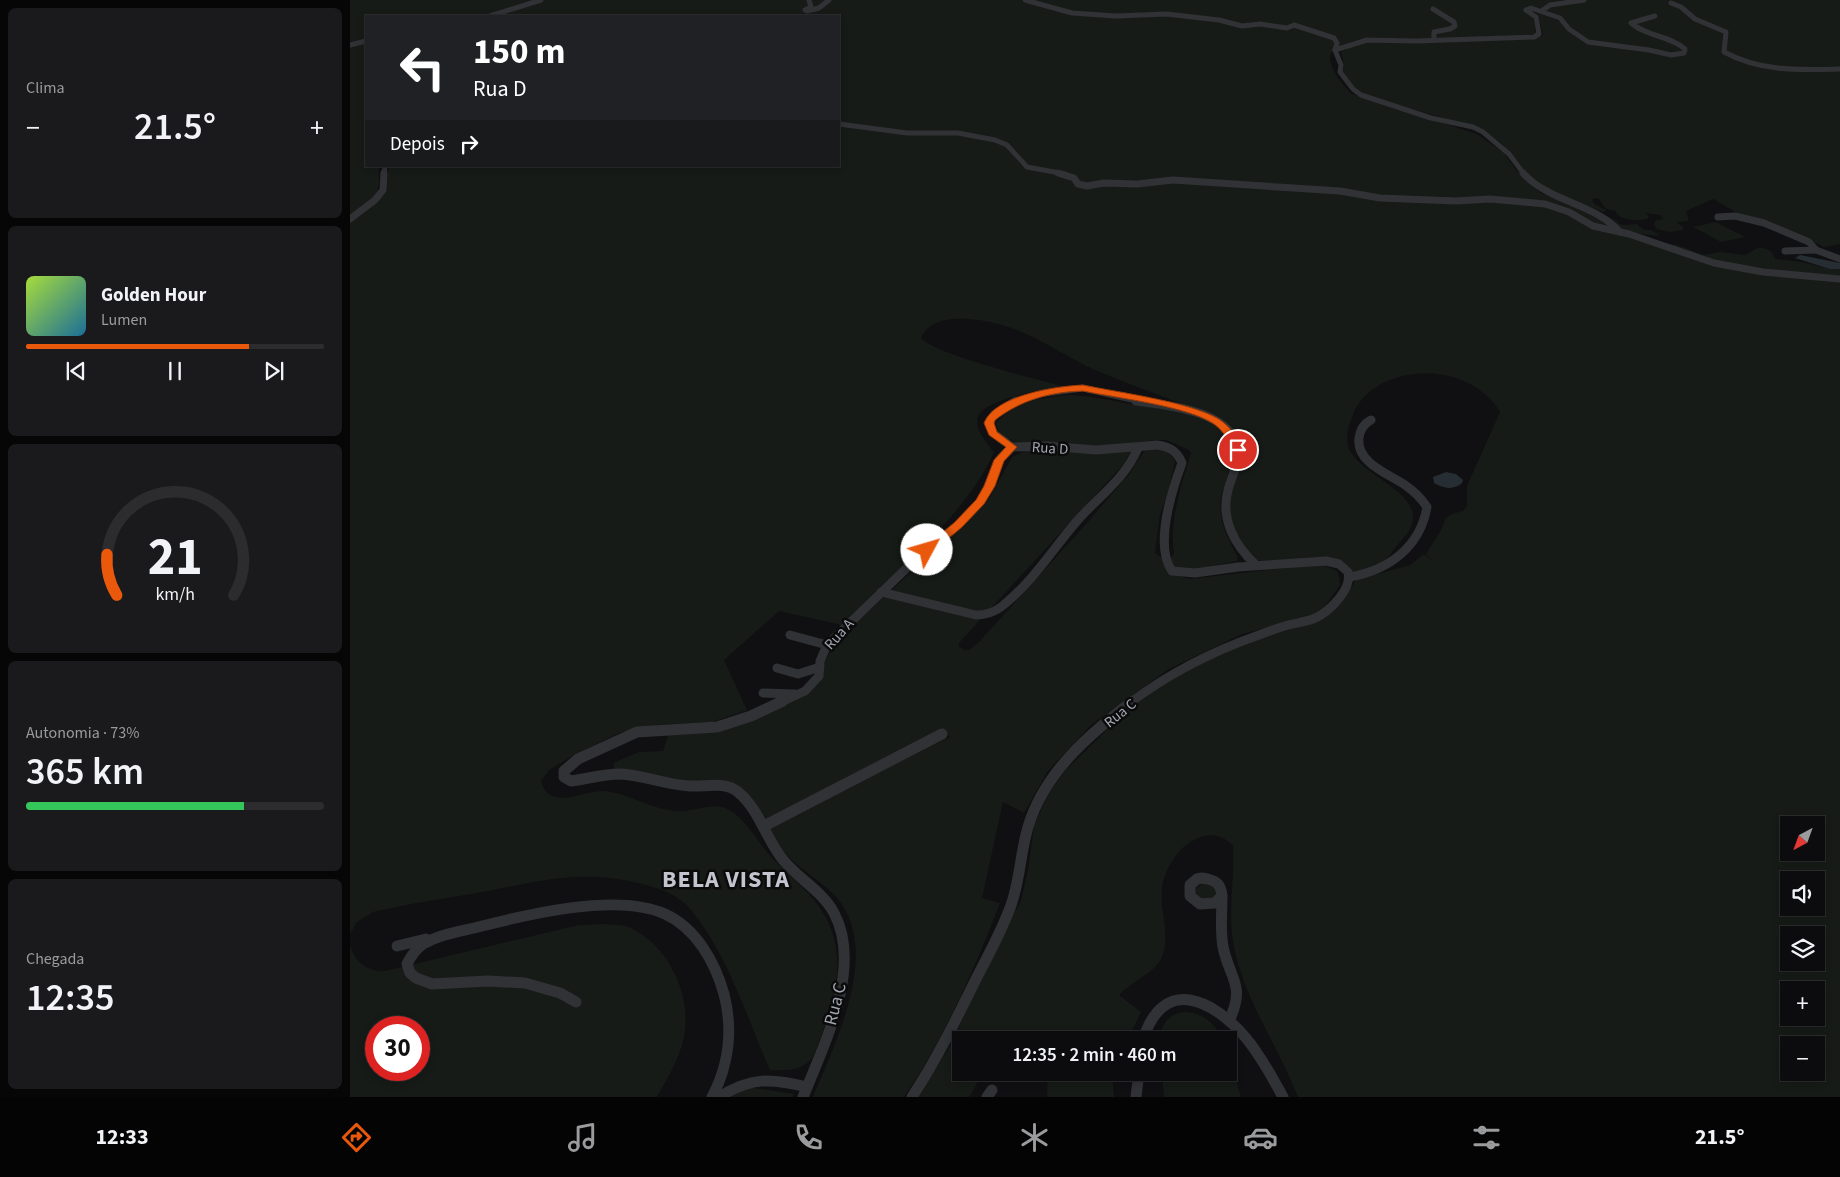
<!DOCTYPE html>
<html lang="pt">
<head>
<meta charset="utf-8">
<style>
  :root { --surface:#0c0b0d; --page:#1a191b; --text:#f1f3f6; --muted:#9a9b9d; --line:#2c2b2e; --accent:#ea580c }
  body { margin:0; font-family:"Source Sans 3",sans-serif; background:var(--page); color:var(--text); height:100vh; display:flex; flex-direction:column; font-size:19px; white-space:nowrap }
  * { box-sizing:border-box; margin:0 }
  p { font-size:16px; color:var(--muted) }
  .icon { flex:none; width:28px; height:28px; fill:none; stroke:currentColor; stroke-width:2; stroke-linecap:round; stroke-linejoin:round }
  .map { position:relative; flex:1; overflow:hidden }
  .details { display:flex; flex-direction:column; gap:8px; padding:8px; background:#070607; width:350px }
  .details>* { flex:none }
  .hud { position:absolute; left:15px; top:15px; width:475px; height:152px; border-radius:0px; box-shadow:0 2px 8px #0003,0 0 0 1px var(--line); background:#202124; color:#fff; overflow:hidden }
  .needle { width:32px; rotate:221deg }
  .fabs { position:absolute; left:1430px; top:816px; display:grid; gap:10px }
  .fabs a { display:grid; place-items:center; width:45px; height:45px; border-radius:0px; background:var(--surface); box-shadow:0 2px 8px #0003,0 0 0 1px var(--line); font-size:25px }
  .speed { position:absolute; left:15px; top:1016px; display:flex; gap:10px; font-size:25px; font-weight:700; text-align:center }
  .speed>* { display:grid; place-content:center; width:65px; height:65px; border-radius:50%; background:var(--surface); box-shadow:0 2px 8px #0003,0 0 0 1px var(--line); line-height:1 }
  .speed .limit { border:8px solid #d22; background:#fff; color:#111 }
  .pin { position:absolute; display:grid; place-items:center; width:42px; height:42px; color:#fff; margin:-21px; border:2px solid #fff; border-radius:50%; box-shadow:0 1px 5px #0007 }
  .me { position:absolute; width:55px; margin:-28px; rotate:51deg; stroke-linejoin:round; filter:drop-shadow(0 0 4px #0008) }
  .turn { display:flex; align-items:center; gap:18px; height:105px; padding:0 25px; font-size:22px }
  .turn .icon { width:65px; height:65px; stroke-width:2.5 }
  .turn b { display:block; font-size:35px; line-height:42px }
  .then { display:flex; align-items:center; height:48px; padding:0 25px; background:#0003; gap:10px; font-size:19px }
  .big { font-size:38px; font-weight:600; line-height:1.1 }
  .details .widget { flex:1; display:flex; flex-direction:column; justify-content:center; gap:8px; min-width:0; padding:0 18px; border-radius:8px; background:var(--page) }
  .details .dial { align-items:center; gap:0 }
  .dial svg { height:130px; overflow:visible; fill:none; stroke:var(--line); stroke-width:7; stroke-linecap:round; text-anchor:middle }
  .dial text { fill:var(--text); stroke:none }
  .song { display:flex; align-items:center; gap:15px }
  .cover { width:60px; height:60px; border-radius:8px; background:linear-gradient(135deg,hsl(80 70% 55%),hsl(200 70% 35%)) }
  .played { height:5px; border-radius:2px; background:linear-gradient(90deg,var(--accent) 75%,var(--line) 75%) }
  .keys { display:flex; justify-content:space-around; direction:ltr }
  .heat { display:flex; justify-content:space-between; align-items:center; font-size:28px; direction:ltr }
  .charge { height:8px; border-radius:4px; background:linear-gradient(90deg,#34c759 73%,var(--line) 0) }
  .trip { position:absolute; left:602px; top:1031px; width:285px; height:50px; border-radius:0px; background:var(--surface); box-shadow:0 2px 8px #0003,0 0 0 1px var(--line); font-weight:600; line-height:50px; text-align:center }
  .tabs { display:flex; height:80px; justify-content:space-around; align-items:center; background:#050405; color:var(--muted) }
  .tabs .icon { width:35px; height:35px }
  .tabs .selected { color:var(--accent) }
  .tabs b { font-size:22px; color:var(--text) }
  main { display:flex; flex:1; min-height:0 }
  .map>svg:first-child { display:block }
  .green { fill:#161b17; fill-rule:evenodd }
  .water { fill:#272e33 }
  .lines { fill:none; stroke-linecap:round; stroke-linejoin:round }
  .minor-far3 { stroke:#313235; stroke-width:5 }
  .minor-far2 { stroke:#313235; stroke-width:7 }
  .minor-far1 { stroke:#313235; stroke-width:9 }
  .minor { stroke:#313235; stroke-width:11 }
  .route { fill:#ea580c; stroke:#983908 }
  .labels { text-anchor:middle; stroke-width:5; stroke-linejoin:round; paint-order:stroke }
  .street-label { font-size:15px; fill:#a2a6b1; stroke:#0b0b0c }
  .near-street-label { font-size:18px; fill:#a2a6b1; stroke:#0b0b0c }
  .near-district-label { font-size:24px; font-weight:bold; letter-spacing:1px; fill:#c2c5cd; stroke:#0b0b0c }
</style>
</head>
<body>
<main>
<section class="details">
<div class="widget"><p>Clima</p>
<div class="heat"><a>−</a><b class="big">21.5°</b><a>+</a></div>
</div>
<div class="widget">
<div class="song"><i class="cover"></i><div><b>Golden Hour</b><p>Lumen</p></div></div>
<div class="played"></div>
<div class="keys"><svg class="icon" aria-label="previous" viewBox="0 0 24 24"><path d="M18 5L8 12l10 7zM5 5v14"/></svg><svg class="icon" aria-label="pause" viewBox="0 0 24 24"><path d="M8 5v14M16 5v14"/></svg><svg class="icon" aria-label="next" viewBox="0 0 24 24"><path d="M6 5l10 7-10 7zM19 5v14"/></svg></div>
</div>
<div class="widget dial"><svg viewBox="0 0 100 80">
<path d="M14 69A42 42 0 1 1 86 69"/>
<path d="M14 69A42 42 0 0 1 8 44" stroke="#ea580c"/>
<text x="50" y="56" font-size="32" font-weight="700">21</text>
<text x="50" y="72" font-size="11">km/h</text>
</svg></div>
<div class="widget"><p>Autonomia · 73%</p><b class="big">365 km</b><div class="charge"></div></div>
<div class="widget"><p>Chegada</p><b class="big">12:35</b></div>
</section>
<div class="map">
<svg width="1490" height="1097" viewBox="0 0 1490 1097">
  <rect width="100%" height="100%" fill="#100f11"/>
  <!-- green -->
  <g class="green">
    <path d="M0 0H1490V244L1474 247 1448 235 1389 214 1363 199 1336 211 1339 221 1327 222 1333 227V230L1319 232 1307 229 1304 225 1305 221 1313 219 1310 215 1296 213 1299 216 1297 219C1287 221 1269 221 1265 211L1256 209 1248 198 1242 199 1244 204 1256 210 1254 212 1204 194 1177 174 1154 146 1135 130 1017 96 1004 87 992 71 994 66 991 52 1014 41 1188 37 1193 35 1188 15 1179 10 1210 21 1229 39 1241 42 1219 28 1213 17 1195 10 1174 9 1183 16 1186 34C1149 36 1112 39 1075 39 1056 39 1036 37 1017 38 1010 39 985 46 982 52 974 63 994 87 1002 94L1127 134 1154 153 1167 171 1191 193 1235 212 1262 226 1255 229 1206 206 791 180 740 184 678 165 660 146 619 133 559 132 489 123V16H16V166H30C28 171 29 176 29 182 28 199 13 207 0 216Z"/>
    <path d="M489 125 512 129 602 133 630 137 656 146 672 166 714 175 726 183 757 185 813 181 1190 205 1358 263 1490 281V1097H948C928 1046 895 1001 884 947 877 913 885 879 883 845 873 836 861 832 848 838 839 842 830 849 825 857 797 895 823 919 813 954 808 972 782 981 769 995L791 1012 782 1031 766 1030 765 1040H611V1072L633 1073 619 1097H569L601 1044 654 932 671 900 678 871 684 825 699 793 716 770 775 712 802 692 849 664 900 641 980 613 991 603 1006 580 1060 565 1074 554 1084 562 1076 554 1090 532 1096 518 1102 514 1113 511 1117 506V486L1150 412C1140 395 1124 384 1106 378 1069 365 1013 378 1001 420 998 428 996 437 998 446 1008 479 1093 496 1052 540 1044 548 1038 560 1028 565 1021 569 1011 570 1003 573 984 537 925 576 900 556 895 551 892 543 888 536 883 526 879 516 879 504 881 479 903 456 885 432 873 416 849 410 832 404 800 391 767 380 736 366 705 350 675 329 640 322 619 318 582 313 571 338 583 354 691 380 715 387 697 388 634 399 628 417 624 429 637 443 644 452 615 519 541 572 492 625L429 611 374 660 397 710 362 722 309 725 287 728 269 733 224 755 199 770 191 781C199 812 235 790 254 791 280 793 302 811 331 811 344 811 358 804 372 807 392 812 406 840 419 854 433 871 451 884 464 900 505 950 484 1004 463 1057 451 1072 438 1070 420 1070 396 1016 379 957 341 910 329 895 310 888 292 884 232 868 186 882 127 893 92 899 57 904 23 912L7 922 0 934V223L35 191 39 166H489ZM1439 825H1466V852H1439ZM1439 880H1466V908H1439ZM1439 935H1466V962H1439ZM1439 990H1466V1018H1439ZM1439 1045H1466V1072H1439Z"/>
    <path d="M1251 213 1269 222H1266L1273 225 1287 224 1294 230H1301L1310 235C1303 237 1280 232 1271 231Z"/>
    <polygon points="1366,222 1395,237 1371,242 1343,227"/>
    <path d="M1325 244 1353 255 1370 252 1395 255C1408 249 1407 244 1422 252L1425 259 1452 262 1480 269H1490V276L1425 270 1417 271 1369 264 1319 245Z"/>
    <path d="M719 395C742 396 764 401 786 405 814 410 880 413 882 452 883 466 876 479 872 493 866 516 877 538 888 557L887 561 827 573 829 576 839 579 971 564 987 571 989 577 990 585 976 605 965 615 892 634 819 669 741 725 698 771 674 813 653 802 632 898 650 903C626 966 593 1041 554 1097H463C485 1043 532 951 487 898 473 882 453 872 438 856 430 848 425 837 419 827L600 737 595 730 415 823 391 792 362 784 265 772 263 763 289 752 313 751 319 733 341 732 455 693 488 639 627 512 640 497 662 457 677 450 782 451 773 465 609 643V647L615 650H619L629 642 737 523 779 474 795 450C809 449 818 448 825 462L817 496 810 514 805 553 814 559H819L824 554C819 519 831 486 841 453L839 450 816 440H803L750 447 668 443 655 437 649 431 646 424C661 402 694 397 719 395Z"/>
    <polygon points="853,883 867,888 866,898 854,901 845,893 846,888"/>
    <path d="M255 924C263 925 273 924 281 928 317 945 340 991 335 1030 332 1055 319 1075 307 1097H0V945C5 962 17 972 35 971L229 925ZM26 1028H69V1070H26Z"/>
    <path d="M834 1012C853 1012 865 1024 873 1040H809C811 1025 818 1014 834 1012Z"/>
    <polygon points="879,1056 891,1097 814,1097 812,1073 879,1072"/>
    <polygon points="698,1072 762,1073 764,1097 697,1097"/>
    <polygon points="397,1088 405,1088 444,1094 442,1097 379,1097"/>
  </g>
  <!-- water -->
  <g class="water">
    <polygon points="1450,255 1490,263 1490,269 1480,269 1445,258"/>
    <path d="M1096 472 1106 474 1113 480 1112 483C1104 490 1094 489 1084 483L1083 477Z"/>
  </g>
  <g class="lines">
    <!-- minor-far3 -->
    <g class="minor-far3">
      <polyline points="459,0 461,7 455,10 457,11 469,8 479,0"/>
      <polyline points="675,0 722,13 766,16 816,14 869,20 892,26 910,24 937,28 944,25 984,38 987,43 985,50"/>
      <path d="M1321 3 1331 7 1345 19 1376 32 1374 52C1411 72 1449 70 1490 69"/>
      <polyline points="1083,9 1104,22 1105,26 1100,29 1084,32 1084,40"/>
      <polyline points="1193,10 1200,5 1234,0"/>
      <polyline points="140,16 191,0"/>
      <polyline points="0,45 16,41"/>
      <polyline points="489,124 557,133 608,133 645,140 657,145 677,167 715,174"/>
      <polyline points="34,174 35,166"/>
      <path d="M1174 174 1159 154 1133 132 1123 127 1081 118 1011 95 1003 89 990 72 991 65 985 50 1017 40 1067 41 1184 37 1189 34 1186 17 1176 10 1181 8 1210 18 1219 29 1238 42 1299 50 1321 55 1334 53 1335 49C1319 35 1297 37 1281 23L1305 16"/>
    </g>
    <!-- minor-far2 -->
    <g class="minor-far2">
      <polyline points="708,173 724,178 728,184 737,186 754,183 787,184 823,180 990,191 1030,198 1106,201 1140,199 1195,204 1219,212 1243,226 1279,234 1364,263 1413,272 1490,279"/>
      <path d="M1173 173C1199 202 1244 203 1270 232"/>
      <polyline points="1368,217 1385,216 1414,223 1459,242 1466,250 1490,259"/>
      <polyline points="0,219 25,200 33,190 34,173"/>
      <polyline points="1435,251 1466,250"/>
      <polyline points="664,402 695,393 733,388 795,402"/>
    </g>
    <!-- minor-far1 -->
    <g class="minor-far1">
      <path d="M666 401 645 414 639 423 643 433 662 447 696 446 746 450 807 445C820 447 827 451 832 463 822 490 804 546 822 571L845 573 888 567 976 561 989 564 998 572C1002 588 983 607 971 615 961 622 949 622 938 625 928 628 919 631 909 635 863 651 820 673 781 702"/>
      <path d="M786 401C817 405 886 411 888 453 888 466 881 478 878 490 870 519 885 546 906 565"/>
      <path d="M1000 577C1039 570 1070 547 1077 507 1071 498 1064 491 1055 485 1039 474 1006 463 1009 438 1010 430 1013 424 1021 420"/>
      <path d="M531 592 626 615C635 615 643 613 651 607 682 583 702 550 727 521 748 497 775 479 788 448"/>
      <polyline points="440,635 477,645"/>
      <polyline points="427,668 448,674 470,667"/>
      <polyline points="413,693 445,694"/>
      <polyline points="431,702 455,691 469,676 470,661 477,645 565,560 608,525 630,502 640,486 649,460 662,447"/>
    </g>
    <!-- minor -->
    <g class="minor">
      <path d="M433 701 401 716 367 727 287 732 228 759 214 771V777L221 781C237 779 253 774 270 774 294 775 316 785 340 786 356 787 375 781 388 792 410 810 416 840 434 861 449 879 473 892 484 913 513 967 474 1045 453 1097"/>
      <polyline points="414,826 592,734"/>
      <path d="M852 878C865 880 871 883 872 896L865 903 850 904 840 896V885L847 879Z"/>
      <path d="M872 896C872 913 870 930 873 947 880 980 896 985 879 1021"/>
      <polyline points="47,946 76,939"/>
      <path d="M226 1002 210 993 175 983 138 981 82 984 66 978 60 973 57 964C61 956 66 949 73 944 89 935 107 932 124 928 175 915 266 892 315 914 346 928 365 962 374 994 383 1029 379 1065 362 1097"/>
      <path d="M793 1040C813 975 863 999 896 1038 911 1056 922 1077 933 1097"/>
      <path d="M369 1097C401 1077 421 1078 457 1087"/>
      <path d="M562 1097C587 1059 607 1018 627 977 639 954 651 932 660 908 670 882 670 854 678 827 694 773 739 734 783 701"/>
      <polyline points="637,1097 642,1090"/>
      <polyline points="786,1097 789,1072"/>
    </g>
  </g>
  <!-- route -->
  <path class="route" d="M733 385C765 392 850 403 873 422 883 430 888 439 893 450L892 452H885C878 441 874 431 864 424 837 406 766 398 733 391 700 392 671 400 645 420L644 423 647 432 667 447 654 461 645 486 634 504 612 527 581 553H573L572 550 573 548 604 523 626 500 634 486 644 460 656 447 639 435 634 423C645 395 707 386 733 385Z"/>
  <g class="labels">
    <!-- street labels -->
    <g class="street-label">
      <text transform="translate(700 448) rotate(4)" y="5">Rua D</text>
      <text transform="translate(489 634) rotate(-48)" y="5">Rua A</text>
      <text transform="translate(770 713) rotate(-39)" y="5">Rua C</text>
    </g>
    <!-- near-street labels -->
    <g class="near-street-label">
      <text transform="translate(485 1004) rotate(-76)" y="6">Rua C</text>
    </g>
    <!-- near-district labels -->
    <g class="near-district-label">
      <text x="376" y="887">BELA VISTA</text>
    </g>
  </g>
</svg>
<div class="fabs">
<a><svg class="needle" viewBox="-14 -14 28 28"><path d="M0-13l5 13h-10z" fill="#e53935"/><path d="M0 13l5-13h-10z" fill="#9a9b9d"/></svg></a>
<a><svg class="icon" aria-label="sound" viewBox="0 0 24 24"><path d="M4 9h4l5-4v14l-5-4H4zM17 9q2 3 0 6"/></svg></a>
<a><svg class="icon" aria-label="layers" viewBox="0 0 24 24"><path d="M12 4l9 5-9 5-9-5zM3 14l9 5 9-5"/></svg></a>
<a>+</a>
<a>−</a>
</div>
<div class="speed"><div class="limit">30</div></div>
<div class="pin" style="left:888px;top:450px;background:#d93025"><svg class="icon" aria-label="arrive" viewBox="0 0 24 24"><path d="M6 21V4h12l-3 4 3 4H6"/></svg></div>
<svg class="me" style="left:577px;top:550px" viewBox="-20 -20 40 40"><circle r="19" fill="#fff"/><path d="M0-13L10 11 0 6-10 11z" fill="#ea580c"/></svg>
<div class="trip">12:35 · 2 min · 460 m</div>
<div class="hud">
<div class="turn"><svg class="icon" aria-label="left" viewBox="0 0 24 24"><path d="M17 20v-9H6M10 6l-5 5 5 5"/></svg><div><b>150 m</b>Rua D</div></div>
<div class="then">Depois<svg class="icon" aria-label="right" viewBox="0 0 24 24"><path d="M7 20v-9h11M14 6l5 5-5 5"/></svg></div>
</div>
</div>
</main>
<nav class="tabs">
<b>12:33</b>
<svg class="icon selected" aria-label="directions" viewBox="0 0 24 24"><path d="M12 3l9 9-9 9-9-9zM9 14v-3h6M13 9l2 2-2 2"/></svg>
<svg class="icon" aria-label="music" viewBox="0 0 24 24"><path d="M9 18V5l10-2v13"/><circle cx="6" cy="18" r="3"/><circle cx="16" cy="16" r="3"/></svg>
<svg class="icon" aria-label="phone" viewBox="0 0 24 24"><path d="M5 4h4l2 5-3 2q2 4 5 5l2-3 5 2v4C11 20 4 13 5 4z"/></svg>
<svg class="icon" aria-label="climate" viewBox="0 0 24 24"><path d="M12 3v18M4 7l16 10M4 17L20 7"/></svg>
<svg class="icon" aria-label="car" viewBox="0 0 24 24"><path d="M5 17H2v-5l4-1 3-4h7l3 4 3 1v5h-3M9 17h6M6 11h13"/><circle cx="7" cy="17" r="2"/><circle cx="17" cy="17" r="2"/></svg>
<svg class="icon" aria-label="filters" viewBox="0 0 24 24"><path d="M4 7h16M4 17h16"/><circle cx="9" cy="7" r="2"/><circle cx="15" cy="17" r="2"/></svg>
<b>21.5°</b>
</nav>
</body>
</html>
